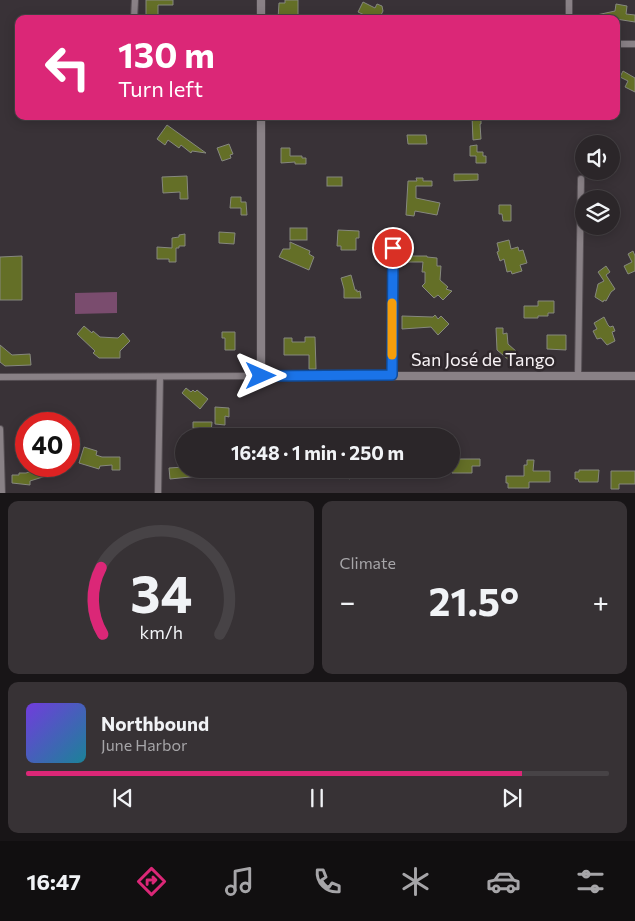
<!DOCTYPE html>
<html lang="en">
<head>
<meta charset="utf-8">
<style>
  :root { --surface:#2b2629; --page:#373235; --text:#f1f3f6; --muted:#a6a5a8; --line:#474346; --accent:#db2777 }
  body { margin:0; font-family:Commissioner,sans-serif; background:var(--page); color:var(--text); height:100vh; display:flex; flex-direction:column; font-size:19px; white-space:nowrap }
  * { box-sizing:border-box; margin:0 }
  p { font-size:16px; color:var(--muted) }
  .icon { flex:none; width:28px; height:28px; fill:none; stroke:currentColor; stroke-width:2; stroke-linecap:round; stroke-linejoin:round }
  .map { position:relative; height:493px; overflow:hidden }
  .drawer { display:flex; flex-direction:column; gap:8px; padding:8px; background:#181517; flex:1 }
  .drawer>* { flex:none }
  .hud { position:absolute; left:15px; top:15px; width:605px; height:105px; border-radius:10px; box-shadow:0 2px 12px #0003,0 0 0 1px var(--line); background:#db2777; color:#fff; overflow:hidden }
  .controls { position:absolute; left:575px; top:135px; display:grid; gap:10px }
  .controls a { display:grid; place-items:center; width:45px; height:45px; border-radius:50%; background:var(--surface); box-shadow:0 2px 12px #0003,0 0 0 1px var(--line); font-size:25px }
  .speed { position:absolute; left:15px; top:412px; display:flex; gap:10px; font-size:25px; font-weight:700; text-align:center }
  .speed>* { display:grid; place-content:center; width:65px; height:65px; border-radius:50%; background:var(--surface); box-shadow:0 2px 12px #0003,0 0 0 1px var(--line); line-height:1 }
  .speed .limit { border:8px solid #d22; background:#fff; color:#111 }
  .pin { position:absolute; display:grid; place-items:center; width:42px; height:42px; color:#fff; margin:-21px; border:2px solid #fff; border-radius:50%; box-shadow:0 1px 5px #0007 }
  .me { position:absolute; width:55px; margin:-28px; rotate:90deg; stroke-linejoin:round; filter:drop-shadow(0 0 4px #0008) }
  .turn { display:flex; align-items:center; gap:18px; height:105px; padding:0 20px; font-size:22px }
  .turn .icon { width:65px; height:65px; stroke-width:2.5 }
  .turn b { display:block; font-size:35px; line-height:42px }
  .big { font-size:38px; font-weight:700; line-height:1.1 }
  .drawer .card { flex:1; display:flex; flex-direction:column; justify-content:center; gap:8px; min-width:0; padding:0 18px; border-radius:10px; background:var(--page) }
  .drawer .dial { align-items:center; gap:0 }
  .dial svg { height:130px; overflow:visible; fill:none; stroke:var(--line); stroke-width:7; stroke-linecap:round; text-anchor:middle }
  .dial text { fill:var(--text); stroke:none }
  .song { display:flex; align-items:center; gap:15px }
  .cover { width:60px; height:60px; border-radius:8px; background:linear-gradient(135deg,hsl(260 70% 55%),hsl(190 70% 35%)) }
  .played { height:5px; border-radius:2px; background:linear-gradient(90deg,var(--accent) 85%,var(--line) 85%) }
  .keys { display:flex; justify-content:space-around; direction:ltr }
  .heat { display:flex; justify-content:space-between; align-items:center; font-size:28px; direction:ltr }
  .drawer .tiles { flex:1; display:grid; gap:8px; grid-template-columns:1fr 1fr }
  .card:last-child { grid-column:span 2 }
  .trip { position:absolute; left:175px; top:428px; width:285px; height:50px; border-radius:25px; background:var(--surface); box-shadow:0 2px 12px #0003,0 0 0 1px var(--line); font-weight:700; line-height:50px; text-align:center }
  .tab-bar { display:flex; height:80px; justify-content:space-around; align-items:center; background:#110f10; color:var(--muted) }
  .tab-bar .icon { width:35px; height:35px }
  .tab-bar .active { color:var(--accent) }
  .tab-bar b { font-size:22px; color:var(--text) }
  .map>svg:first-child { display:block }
  .green { fill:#7a4c6e }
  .building { fill:#646f27; stroke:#86887f }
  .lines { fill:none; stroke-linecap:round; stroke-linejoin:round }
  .minor-casing { stroke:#585156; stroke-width:8 }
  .tertiary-casing { stroke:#585156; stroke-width:9 }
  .minor { stroke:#898186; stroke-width:6 }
  .tertiary { stroke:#898186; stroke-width:8 }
  .route-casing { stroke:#114b97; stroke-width:12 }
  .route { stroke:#1a73e8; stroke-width:9 }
  .slow { stroke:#f59e0b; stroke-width:9 }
  .labels { text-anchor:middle; stroke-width:5; stroke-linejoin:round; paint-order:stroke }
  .street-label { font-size:18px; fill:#f7f2f5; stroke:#2f282c }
</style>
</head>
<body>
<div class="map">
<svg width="635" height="494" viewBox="0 0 635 494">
  <rect width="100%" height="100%" fill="#393237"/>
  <!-- green -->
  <polygon class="green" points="117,292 117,313 75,314 75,293"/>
  <!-- building -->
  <g class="building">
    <polygon points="146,0 173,0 173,5 158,5 158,16 146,16"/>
    <polygon points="285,0 298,0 298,19 278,19 279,3 285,3"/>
    <polygon points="363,2 375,8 377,4 382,6 383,11 379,19 373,19 358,12"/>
    <polygon points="616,4 627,6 626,14 635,15 635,22 616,19 593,19 592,16 615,11"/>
    <polygon points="623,71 635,78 635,92 625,87 628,81 620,77"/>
    <polygon points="472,116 481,116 481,124 480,124 481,139 473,140"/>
    <polygon points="167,125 206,153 192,151 191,153 181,145 179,148 168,140 165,145 157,139"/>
    <polygon points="407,135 426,135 427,144 408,144"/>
    <polygon points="229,144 233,154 230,155 231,158 222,161 217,148"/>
    <polygon points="477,145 477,152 483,152 483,156 486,156 486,163 476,163 476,156 470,156 470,146"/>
    <polygon points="281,148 290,148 290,156 302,156 302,158 306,158 306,164 295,164 295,162 281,163"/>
    <polygon points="454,174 478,174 478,180 454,181"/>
    <polygon points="187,176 188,199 180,199 180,192 163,193 162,177"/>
    <rect x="327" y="177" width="15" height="9"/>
    <polygon points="416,178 423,178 423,181 432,181 432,186 416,186 416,198 440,203 437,215 415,211 414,216 406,215 408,181 417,181"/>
    <polygon points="231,197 241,197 241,202 246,202 247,215 241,215 241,208 230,208"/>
    <polygon points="499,205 511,205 511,221 503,221 502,214 499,214"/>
    <rect x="290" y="228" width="17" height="12"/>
    <polygon points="338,230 359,231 359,238 356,238 356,250 341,250 341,246 337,246"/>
    <polygon points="219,232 235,233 234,244 219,243"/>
    <polygon points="185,234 185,246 179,246 179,248 176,248 176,262 169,262 169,259 157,259 157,247 172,248 172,238 179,237 179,235"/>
    <polygon points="509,240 511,249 518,247 519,251 523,250 527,263 520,265 522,271 512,274 511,271 507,272 504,259 500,261 497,252 499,251 497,243"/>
    <polygon points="290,242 310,251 309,254 314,257 309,270 279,257 283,249 290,249"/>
    <polygon points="633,251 635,256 635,271 628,274 624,266 632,262 628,254"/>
    <polygon points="22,256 22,300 0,300 0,257"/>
    <polygon points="406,256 427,256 427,257 437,258 437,266 441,266 440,280 448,287 446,289 452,291 443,300 438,295 434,298 422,286 425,283 425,272 422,272 423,262 406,262"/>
    <polygon points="606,266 610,272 606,275 615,289 611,292 606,301 604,300 603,302 595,297 598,284 604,281 598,272"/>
    <polygon points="351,275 355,290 357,290 357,292 360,291 361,298 344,298 344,289 341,278"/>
    <polygon points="538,301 554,301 554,313 548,313 548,316 538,316 538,318 524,318 524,306 538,306"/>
    <polygon points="435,315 438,319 441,316 449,324 438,335 431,327 402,329 402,316 433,317"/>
    <polygon points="604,317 608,325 610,327 613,326 615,331 612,332 615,341 607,345 601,338 597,339 593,331 597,329 594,323"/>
    <polygon points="84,326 92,333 93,331 100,337 118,338 123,333 130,341 120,351 120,358 99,358 93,353 95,351 77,334"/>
    <polygon points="496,328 503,328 503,334 507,333 508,344 517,352 510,361 497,350"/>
    <polygon points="222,332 235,332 235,350 225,350 225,338 222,338"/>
    <polygon points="547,335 566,335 566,350 547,349"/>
    <polygon points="305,337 315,337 316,369 309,369 309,355 284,355 284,338 292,338 292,342 305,342"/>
    <polygon points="0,345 12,355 30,354 31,365 5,366 0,362"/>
    <polygon points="186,388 191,392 193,390 195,392 197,390 208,399 200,409 182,393"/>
    <polygon points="215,407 229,408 229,417 225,416 225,425 215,424"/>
    <polygon points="193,422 212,422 211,433 199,432 199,428 193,428"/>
    <polygon points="84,447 97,451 96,455 102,457 120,457 120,470 112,470 112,465 100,466 99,469 79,463"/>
    <polygon points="452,459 480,459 480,466 472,466 472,473 452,473"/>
    <polygon points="527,460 534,460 533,471 550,471 550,482 529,482 529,488 508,488 508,483 506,483 506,476 524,476 524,465 527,465"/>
    <polygon points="43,467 46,476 30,481 30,485 12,483 12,475 19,475 19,473 26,473"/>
    <polygon points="184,467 184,469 199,469 200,476 170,479 169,468"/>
    <polygon points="343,469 367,469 349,479"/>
    <polygon points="579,470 599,470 598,482 579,482 578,479 575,479 575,472 579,472"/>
    <polygon points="611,471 635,471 635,484 619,484 619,489 611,489"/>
  </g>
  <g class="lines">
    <!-- minor casing -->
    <g class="minor-casing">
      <g id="minor">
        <polyline points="134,19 135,0"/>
        <polyline points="569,19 569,0"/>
        <polyline points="616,44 635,44"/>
        <polyline points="392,375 393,248"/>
        <polyline points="578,375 581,179"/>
        <polyline points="0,377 261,376"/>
        <polyline points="0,429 2,494"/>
        <polyline points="158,494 160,377"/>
      </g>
    </g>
    <!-- tertiary casing -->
    <g class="tertiary-casing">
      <g id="tertiary">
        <polyline points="261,19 261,0"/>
        <polyline points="261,116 261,376 635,376"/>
      </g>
    </g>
    <!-- minor -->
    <use href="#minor" class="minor"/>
    <!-- tertiary -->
    <use href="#tertiary" class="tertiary"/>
  </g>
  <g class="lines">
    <!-- route casing -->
    <g class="route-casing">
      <polyline id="route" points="261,376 392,375 393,248"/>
    </g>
    <!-- route -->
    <use href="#route" class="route"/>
    <!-- slow -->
    <polyline class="slow" points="392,355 392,303"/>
  </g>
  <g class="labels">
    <!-- street labels -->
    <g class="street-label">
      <text x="483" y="366">San José de Tango</text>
    </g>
  </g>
</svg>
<div class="controls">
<a><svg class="icon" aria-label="sound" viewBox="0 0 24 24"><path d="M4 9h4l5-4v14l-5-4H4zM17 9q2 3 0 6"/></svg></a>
<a><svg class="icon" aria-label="layers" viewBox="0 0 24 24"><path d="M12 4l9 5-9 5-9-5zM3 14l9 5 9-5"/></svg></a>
</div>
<div class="speed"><div class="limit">40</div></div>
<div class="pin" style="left:393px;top:248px;background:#d93025"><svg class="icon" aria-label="arrive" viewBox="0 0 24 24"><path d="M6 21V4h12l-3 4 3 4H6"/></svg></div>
<svg class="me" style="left:261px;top:376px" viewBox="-20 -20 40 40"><path d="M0-17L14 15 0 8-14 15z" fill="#1a73e8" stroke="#fff" stroke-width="4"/></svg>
<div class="trip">16:48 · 1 min · 250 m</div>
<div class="hud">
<div class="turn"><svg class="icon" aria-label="left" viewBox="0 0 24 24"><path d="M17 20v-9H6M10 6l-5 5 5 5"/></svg><div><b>130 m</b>Turn left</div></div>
</div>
</div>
<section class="drawer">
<div class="tiles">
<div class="card dial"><svg viewBox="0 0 100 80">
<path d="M14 69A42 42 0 1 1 86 69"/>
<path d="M14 69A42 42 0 0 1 13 28" stroke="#db2777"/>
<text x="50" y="56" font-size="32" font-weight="700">34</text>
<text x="50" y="72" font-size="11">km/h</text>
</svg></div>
<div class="card"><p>Climate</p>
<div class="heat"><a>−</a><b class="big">21.5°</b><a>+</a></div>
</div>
<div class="card">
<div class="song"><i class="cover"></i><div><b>Northbound</b><p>June Harbor</p></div></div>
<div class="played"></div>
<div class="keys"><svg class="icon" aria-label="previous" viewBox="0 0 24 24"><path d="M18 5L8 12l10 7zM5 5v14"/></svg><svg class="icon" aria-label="pause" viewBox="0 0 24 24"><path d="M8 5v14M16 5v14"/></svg><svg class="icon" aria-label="next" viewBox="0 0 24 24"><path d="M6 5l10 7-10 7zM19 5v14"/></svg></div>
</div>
</div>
</section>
<nav class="tab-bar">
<b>16:47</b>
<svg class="icon active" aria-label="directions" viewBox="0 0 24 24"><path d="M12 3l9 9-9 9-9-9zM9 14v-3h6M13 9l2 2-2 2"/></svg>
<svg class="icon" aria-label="music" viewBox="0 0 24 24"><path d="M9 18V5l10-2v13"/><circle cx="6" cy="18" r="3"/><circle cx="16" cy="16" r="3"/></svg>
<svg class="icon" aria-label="phone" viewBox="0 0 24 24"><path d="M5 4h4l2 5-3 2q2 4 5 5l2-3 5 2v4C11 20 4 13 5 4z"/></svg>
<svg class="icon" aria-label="climate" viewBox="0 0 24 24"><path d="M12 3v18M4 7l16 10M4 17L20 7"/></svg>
<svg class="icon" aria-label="car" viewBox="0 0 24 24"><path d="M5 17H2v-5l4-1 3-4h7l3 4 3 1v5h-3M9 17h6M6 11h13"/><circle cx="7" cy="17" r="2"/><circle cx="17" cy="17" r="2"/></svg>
<svg class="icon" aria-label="filters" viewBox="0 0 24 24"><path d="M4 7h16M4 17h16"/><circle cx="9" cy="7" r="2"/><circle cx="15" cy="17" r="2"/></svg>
</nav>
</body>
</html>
